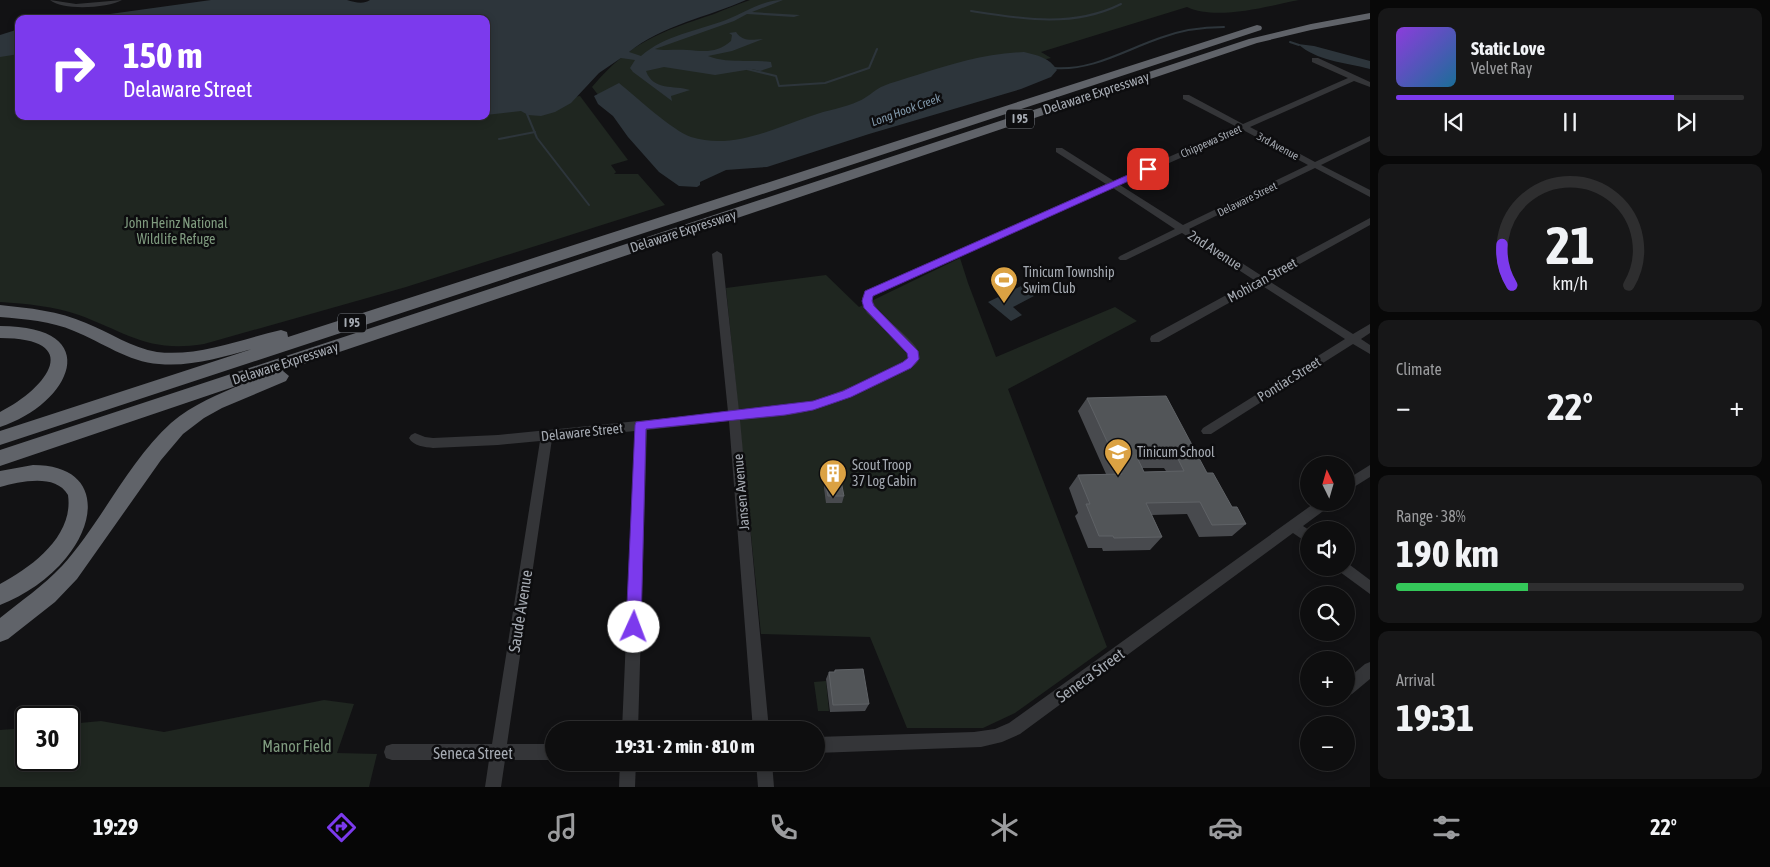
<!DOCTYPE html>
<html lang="en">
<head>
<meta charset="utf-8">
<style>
  :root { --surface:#0e0e0f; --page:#171718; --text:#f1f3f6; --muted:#9b9c9e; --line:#2e2e2f; --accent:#7c3aed }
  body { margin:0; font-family:"Asap Condensed",sans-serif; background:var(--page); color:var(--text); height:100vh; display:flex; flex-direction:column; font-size:19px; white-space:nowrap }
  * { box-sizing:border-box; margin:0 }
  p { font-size:16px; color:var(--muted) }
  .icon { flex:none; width:28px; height:28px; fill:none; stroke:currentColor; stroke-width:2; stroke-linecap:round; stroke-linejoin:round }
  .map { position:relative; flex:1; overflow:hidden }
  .drawer { display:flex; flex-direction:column; gap:8px; padding:8px; background:#080808; width:400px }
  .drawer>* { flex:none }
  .banner { position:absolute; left:15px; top:15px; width:475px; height:105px; border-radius:10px; box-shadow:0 2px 8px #0003,0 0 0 1px var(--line); background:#7c3aed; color:#fff; overflow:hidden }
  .needle { width:32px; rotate:355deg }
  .buttons { position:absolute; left:1300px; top:456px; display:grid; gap:10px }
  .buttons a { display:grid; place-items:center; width:55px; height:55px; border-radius:50%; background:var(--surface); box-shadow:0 2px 8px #0003,0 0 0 1px var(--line); font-size:25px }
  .speed { position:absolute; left:15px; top:706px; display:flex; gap:10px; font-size:25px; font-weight:700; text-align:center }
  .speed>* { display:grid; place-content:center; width:65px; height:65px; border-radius:50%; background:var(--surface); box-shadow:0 2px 8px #0003,0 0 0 1px var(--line); line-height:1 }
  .speed .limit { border:2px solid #111; border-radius:8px; background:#fff; color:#111 }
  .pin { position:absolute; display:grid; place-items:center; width:42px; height:42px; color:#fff; margin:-21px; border-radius:10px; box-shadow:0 2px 8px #0006 }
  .me { position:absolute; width:55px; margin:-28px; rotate:2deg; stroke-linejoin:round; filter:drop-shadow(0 0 4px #0008) }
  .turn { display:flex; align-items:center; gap:18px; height:105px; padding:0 25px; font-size:22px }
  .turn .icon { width:65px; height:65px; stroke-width:2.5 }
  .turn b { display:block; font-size:35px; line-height:42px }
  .big { font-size:38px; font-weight:700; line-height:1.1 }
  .drawer .tile { flex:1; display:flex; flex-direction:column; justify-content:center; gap:8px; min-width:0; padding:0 18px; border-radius:10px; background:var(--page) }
  .drawer .dial { align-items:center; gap:0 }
  .dial svg { height:130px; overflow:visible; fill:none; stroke:var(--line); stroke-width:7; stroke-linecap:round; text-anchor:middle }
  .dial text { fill:var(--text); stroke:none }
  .song { display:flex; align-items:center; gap:15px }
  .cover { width:60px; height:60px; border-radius:8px; background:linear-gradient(135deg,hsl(270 70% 55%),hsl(200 70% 35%)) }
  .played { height:5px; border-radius:2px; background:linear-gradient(90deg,var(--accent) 80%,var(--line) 80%) }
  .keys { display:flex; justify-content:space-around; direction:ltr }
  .heat { display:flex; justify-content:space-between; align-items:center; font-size:28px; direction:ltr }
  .charge { height:8px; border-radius:4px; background:linear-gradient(90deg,#34c759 38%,var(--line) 0) }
  .trip { position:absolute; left:545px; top:721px; width:280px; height:50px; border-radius:25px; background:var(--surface); box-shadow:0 2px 8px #0003,0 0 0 1px var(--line); font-weight:700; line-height:50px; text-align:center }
  .tabs { display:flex; height:80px; justify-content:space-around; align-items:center; background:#060606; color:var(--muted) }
  .tabs .icon { width:35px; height:35px }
  .tabs .active { color:var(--accent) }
  .tabs b { font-size:22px; color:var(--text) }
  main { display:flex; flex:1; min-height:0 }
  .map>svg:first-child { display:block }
  .green { fill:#1f2620 }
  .water { fill:#2d353b }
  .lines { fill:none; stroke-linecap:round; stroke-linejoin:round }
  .stream { stroke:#2d353b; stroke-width:2 }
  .minor { fill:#343538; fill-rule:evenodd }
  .highway { fill:#606369; fill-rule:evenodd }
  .wall { fill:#484a4e; fill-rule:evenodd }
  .building { fill:#525558; stroke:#5f6266; fill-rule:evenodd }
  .route { fill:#7c3aed; stroke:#51269a }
  .labels { text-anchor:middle; stroke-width:5; stroke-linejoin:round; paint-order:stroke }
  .far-street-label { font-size:11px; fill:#a5aab2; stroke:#0d0d0f }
  .far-water-label { font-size:12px; font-style:italic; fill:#8098aa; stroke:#0d0d0f }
  .shield { fill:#0d0d0f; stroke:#777b81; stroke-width:1 }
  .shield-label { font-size:12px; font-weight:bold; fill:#a5aab2 }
  .street-label { font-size:14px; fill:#a5aab2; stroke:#0d0d0f }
  .park-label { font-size:14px; fill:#7f9b7f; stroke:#0d0d0f }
  .poi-label { font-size:14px; fill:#a5aab2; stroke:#0d0d0f; text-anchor:start }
  .near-street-label { font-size:16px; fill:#a5aab2; stroke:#0d0d0f }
  .near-park-label { font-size:16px; fill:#7f9b7f; stroke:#0d0d0f }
</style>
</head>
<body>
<main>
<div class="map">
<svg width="1370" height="787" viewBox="0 0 1370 787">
  <rect width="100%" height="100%" fill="#121214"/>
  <!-- green -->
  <g class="green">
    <path d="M750 0H1299C1268 6 1217 21 1187 7L1041 52 1051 58 1016 66 737 144H636L592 87C630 42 660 32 714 14 726 9 738 4 750 0Z"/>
    <path d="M19 52V116H486V110L580 96 628 160 611 165 616 172 614 174H638L665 205 406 287 204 344C148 353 128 333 79 315 54 306 27 304 0 302V56Z"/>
    <polygon points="960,258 968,283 996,357 1115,307 1137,321 1008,389 1107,647 1015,713 983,728 907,728 870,637 761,634 726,288 826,275 859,307"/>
    <polygon points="826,681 829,711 818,711 814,682"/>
    <polygon points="324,700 354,704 337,753 377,754 369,787 0,787 0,730 26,728 26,760 69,760 69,724 101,721 164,732"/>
  </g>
  <!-- water -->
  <g class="water">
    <path d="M211 0H347C354 2 363 5 370 0H746C708 17 662 25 629 52L641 56C665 35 697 31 726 20 744 13 762 0 783 0L752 12 800 15 794 17 747 14 734 21 655 49C665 51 676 49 687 50 704 51 716 54 731 41L732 35 729 33 736 32C743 42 751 40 763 39L732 51 708 56C728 64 750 59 771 62L772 67 760 71 752 69 715 75 664 67 646 71C653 91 674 85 690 90L671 96 672 101 633 72 630 68 635 60 621 58 599 73 571 103 555 112 541 116 528 115 521 111 486 115V19H295L287 17 254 19H74Z"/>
    <polygon points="19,29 19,54 0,57 0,35"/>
    <path d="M1298 44 1314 46 1370 61V69C1343 62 1317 61 1298 44Z"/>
    <path d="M1024 52C1037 55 1050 58 1057 70L1051 77 1021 89 869 134 767 167 726 170 700 182V185L697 187 679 186 659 172 628 137 613 116 598 104 594 96 619 83C635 96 673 131 691 137 732 150 773 129 811 116 827 110 844 108 859 101 867 98 873 91 881 87 892 82 905 79 917 75 955 63 984 54 1024 52Z"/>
    <polygon points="1021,286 1034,296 1013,307 1022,315 1011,321 988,302"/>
  </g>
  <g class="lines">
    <!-- stream -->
    <g class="stream">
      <path d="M971 11C1022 19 1073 28 1121 4"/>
      <polyline points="1290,42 1299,45"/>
      <path d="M1054 68C1092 71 1125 50 1160 38 1181 30 1202 27 1224 27"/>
      <polyline points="747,69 776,76 779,86 825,83 869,68 877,49"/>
      <polyline points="527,114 537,138 589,205"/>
      <polyline points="499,139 535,132"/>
    </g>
    <!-- minor -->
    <g class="minor">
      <path d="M50 0 76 4 122 0C108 8 63 11 50 0Z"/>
      <path d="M1312 58H1318L1370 82V87L1354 81 1250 127 1315 162 1370 136V141L1321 165 1370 190V197L1315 168 1189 229 1262 276 1370 218V225L1269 281 1353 334 1370 324V333L1361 339 1370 345V354L1353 344 1211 434H1203L1201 431 1203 428 1345 339 1261 285 1159 342H1151L1150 339 1151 336 1254 280 1182 233 1126 260H1120L1118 258 1120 256 1175 229 1113 188 875 294 872 298C875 317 925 343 919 359 918 363 914 366 911 368 876 386 840 404 801 413 781 417 761 418 740 420L769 730H753L729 421 647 430 638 730H622L635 431 552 439 507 744H554V760H505L501 787H485L489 760H392L386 758 384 752 386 746 392 744H492L540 441 498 445 433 448C425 447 413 446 409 438L411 435 415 433 425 437 433 438 498 435 728 412 712 254 717 251 722 254 739 411 785 406 817 400 858 384 903 362 909 357 907 350 867 313 863 305 862 298 867 290 1106 184 1056 152V148H1062L1114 181 1237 127 1183 99V95H1189L1243 124 1348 78 1312 62ZM1243 130 1308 165 1183 225 1120 185Z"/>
      <polygon points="1370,465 1370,477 1346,492 1346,480"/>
      <polygon points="1316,502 1332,502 1330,506 1303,526 1309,530 1309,544 1293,533 1020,734 1002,742 981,747 816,753 816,737 974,732 995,729 1009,723"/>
      <polygon points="1346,562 1370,580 1370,594 1340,572 1339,568 1346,568"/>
      <polygon points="1370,662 1370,679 1352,694 1346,696 1346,680 1365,664"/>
      <polygon points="620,762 636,762 635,787 619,787"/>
      <polygon points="756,762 772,762 774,787 758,787"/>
    </g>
    <!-- highway -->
    <g class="highway">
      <path d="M1370 13V19L1311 30 1257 43 283 371 289 376 286 381 222 408 204 418 183 434 161 460 77 579 55 602 8 639 0 642V618C21 601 43 586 62 566 101 523 128 462 171 423 193 404 219 394 245 383L0 466V450L1249 39 1311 24Z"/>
      <path d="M1257 25 1261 26 1262 28 1261 30 0 445V431L252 349C222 357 191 367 159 364 128 362 102 342 74 331 51 321 25 319 0 317V305C29 308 59 311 86 323 109 332 132 348 157 352 199 357 241 339 281 330L287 332 288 337Z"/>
      <path d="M0 326C107 326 71 404 0 427V412C49 387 84 338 0 338Z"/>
      <path d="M33 465C98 465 100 517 66 558 49 579 25 595 0 605V584C32 567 74 536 68 495 55 473 20 482 0 487V471Z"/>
    </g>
  </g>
  <!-- wall -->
  <g class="wall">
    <path d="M1087 398 1207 473 1232 507 1246 524 1232 536 1199 537 1187 514 1152 515 1162 537 1150 550 1103 551 1102 548H1088L1075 516 1078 513 1069 488 1078 475 1106 474 1078 411ZM1142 468H1164L1166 471 1144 472Z"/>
    <polygon points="825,481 844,496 842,503 826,503 824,488"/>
    <polygon points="835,670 869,704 865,711 830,712 826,679 829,672 834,672"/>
  </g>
  <!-- building -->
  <g class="building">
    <path d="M1166 396 1207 473H1213L1232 507H1237L1246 524 1212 525 1200 502 1146 503 1162 537 1114 538 1113 536H1099L1086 504H1090L1078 475 1122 474 1087 398ZM1136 455H1176L1184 471 1144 472Z"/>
    <polygon points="825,481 841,481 844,496 828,496"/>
    <polygon points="863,669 869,704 833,705 829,672 835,672 835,670"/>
  </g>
  <!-- route -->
  <polygon class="route" points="1148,166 1151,167 1151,171 873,296 872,301 874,306 918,351 919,359 911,368 851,397 813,410 785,415 646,429 641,627 639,632 634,634 628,632 626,627 635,425 636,422 813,401 843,391 903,362 908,358 907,353 864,308 862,301 865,291"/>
  <!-- icons -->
  <defs>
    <g id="stadium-pin" transform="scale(1.4375)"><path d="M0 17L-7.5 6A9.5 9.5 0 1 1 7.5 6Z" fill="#dba243" stroke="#0d0d0f"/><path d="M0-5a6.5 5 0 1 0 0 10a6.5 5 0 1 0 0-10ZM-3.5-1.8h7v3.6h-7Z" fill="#fff"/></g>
    <g id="school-pin" transform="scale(1.4375)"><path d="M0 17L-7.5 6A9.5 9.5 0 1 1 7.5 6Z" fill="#dba243" stroke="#0d0d0f"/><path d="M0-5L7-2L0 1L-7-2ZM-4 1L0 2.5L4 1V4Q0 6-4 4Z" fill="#fff"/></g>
    <g id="building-pin" transform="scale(1.4375)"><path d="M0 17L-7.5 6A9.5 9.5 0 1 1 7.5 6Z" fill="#dba243" stroke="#0d0d0f"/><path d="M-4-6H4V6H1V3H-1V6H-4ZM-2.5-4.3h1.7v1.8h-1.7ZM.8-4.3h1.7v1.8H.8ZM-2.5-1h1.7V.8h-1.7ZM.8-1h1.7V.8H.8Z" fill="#fff"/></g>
  </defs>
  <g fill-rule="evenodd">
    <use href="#stadium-pin" x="1004" y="280"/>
    <use href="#school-pin" x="1118" y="452"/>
    <use href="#building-pin" x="833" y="473"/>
  </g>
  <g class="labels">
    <!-- far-street labels -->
    <g class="far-street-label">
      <text transform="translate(1211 141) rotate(-24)" y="4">Chippewa Street</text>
      <text transform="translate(1278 146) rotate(28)" y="4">3rd Avenue</text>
      <text transform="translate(1247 199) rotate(-26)" y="4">Delaware Street</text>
    </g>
    <!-- far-water labels -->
    <g class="far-water-label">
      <text transform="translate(906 110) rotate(-20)" y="4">Long Hook Creek</text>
    </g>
    <!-- shield labels -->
    <g class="shield">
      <rect x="1006" y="109.5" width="28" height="19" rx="4"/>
      <rect x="338" y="313.5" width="28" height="19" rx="4"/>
    </g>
    <g class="shield-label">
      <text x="1020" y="123">I 95</text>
      <text x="352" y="327">I 95</text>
    </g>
    <!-- street labels -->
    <g class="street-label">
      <text transform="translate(1096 93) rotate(-18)" y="5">Delaware Expressway</text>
      <text transform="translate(683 231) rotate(-18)" y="5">Delaware Expressway</text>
      <text transform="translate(1215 250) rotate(33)" y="5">2nd Avenue</text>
      <text transform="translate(1262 280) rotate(-29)" y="5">Mohican Street</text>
      <text transform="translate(285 363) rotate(-18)" y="5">Delaware Expressway</text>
      <text transform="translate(1289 379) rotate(-32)" y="5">Pontiac Street</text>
      <text transform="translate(582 432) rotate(-6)" y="5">Delaware Street</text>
      <text transform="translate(741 492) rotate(-95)" y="5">Jansen Avenue</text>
    </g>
    <!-- park labels -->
    <g class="park-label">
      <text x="176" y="228">John Heinz National<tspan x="176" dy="16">Wildlife Refuge</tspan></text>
    </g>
    <!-- poi labels -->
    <g class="poi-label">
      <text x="1023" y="277">Tinicum Township<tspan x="1023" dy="16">Swim Club</tspan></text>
      <text x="1137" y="457">Tinicum School</text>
      <text x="852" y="470">Scout Troop<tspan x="852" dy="16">37 Log Cabin</tspan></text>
    </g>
    <!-- near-street labels -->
    <g class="near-street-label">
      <text transform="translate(520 611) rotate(-81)" y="6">Saude Avenue</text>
      <text transform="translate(1090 675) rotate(-36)" y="6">Seneca Street</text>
      <text x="473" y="759">Seneca Street</text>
    </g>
    <!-- near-park labels -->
    <g class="near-park-label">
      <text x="297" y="752">Manor Field</text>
    </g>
  </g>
</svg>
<div class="buttons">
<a><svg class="needle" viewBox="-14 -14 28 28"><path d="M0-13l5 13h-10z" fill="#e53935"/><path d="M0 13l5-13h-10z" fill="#9b9c9e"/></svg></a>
<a><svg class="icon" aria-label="sound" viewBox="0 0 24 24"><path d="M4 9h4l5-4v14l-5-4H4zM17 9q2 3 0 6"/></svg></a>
<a><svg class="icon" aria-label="search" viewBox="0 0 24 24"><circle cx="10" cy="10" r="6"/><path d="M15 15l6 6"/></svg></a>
<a>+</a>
<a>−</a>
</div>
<div class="speed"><div class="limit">30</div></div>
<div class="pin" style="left:1148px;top:169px;background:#d93025"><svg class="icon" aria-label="arrive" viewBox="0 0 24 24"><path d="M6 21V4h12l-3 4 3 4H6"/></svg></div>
<svg class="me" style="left:634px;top:627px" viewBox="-20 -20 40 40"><circle r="19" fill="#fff"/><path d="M0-13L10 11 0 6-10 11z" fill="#7c3aed"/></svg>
<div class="trip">19:31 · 2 min · 810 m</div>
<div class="banner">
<div class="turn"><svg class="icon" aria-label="right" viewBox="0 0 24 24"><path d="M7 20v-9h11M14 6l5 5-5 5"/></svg><div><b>150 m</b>Delaware Street</div></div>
</div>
</div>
<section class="drawer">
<div class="tile">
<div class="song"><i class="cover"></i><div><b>Static Love</b><p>Velvet Ray</p></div></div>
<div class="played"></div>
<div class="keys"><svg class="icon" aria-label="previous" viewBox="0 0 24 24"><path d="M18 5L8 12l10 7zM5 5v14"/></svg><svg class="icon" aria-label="pause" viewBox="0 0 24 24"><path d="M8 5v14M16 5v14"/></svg><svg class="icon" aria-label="next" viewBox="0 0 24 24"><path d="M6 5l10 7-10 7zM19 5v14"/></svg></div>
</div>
<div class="tile dial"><svg viewBox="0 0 100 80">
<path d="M14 69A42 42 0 1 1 86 69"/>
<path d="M14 69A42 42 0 0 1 8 44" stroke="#7c3aed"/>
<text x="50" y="56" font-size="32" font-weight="700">21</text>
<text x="50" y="72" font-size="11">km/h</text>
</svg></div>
<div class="tile"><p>Climate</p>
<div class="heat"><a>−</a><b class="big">22°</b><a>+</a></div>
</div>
<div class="tile"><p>Range · 38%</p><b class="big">190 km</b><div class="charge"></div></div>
<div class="tile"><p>Arrival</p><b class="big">19:31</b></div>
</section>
</main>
<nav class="tabs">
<b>19:29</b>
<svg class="icon active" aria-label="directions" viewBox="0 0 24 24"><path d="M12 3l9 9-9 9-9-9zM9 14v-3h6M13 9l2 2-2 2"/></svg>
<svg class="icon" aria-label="music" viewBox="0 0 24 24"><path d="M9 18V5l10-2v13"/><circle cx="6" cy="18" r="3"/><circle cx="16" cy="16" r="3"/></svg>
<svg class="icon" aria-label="phone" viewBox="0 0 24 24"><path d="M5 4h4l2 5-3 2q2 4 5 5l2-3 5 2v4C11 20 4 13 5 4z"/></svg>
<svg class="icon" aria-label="climate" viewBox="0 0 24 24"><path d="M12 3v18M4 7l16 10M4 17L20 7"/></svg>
<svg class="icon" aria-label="car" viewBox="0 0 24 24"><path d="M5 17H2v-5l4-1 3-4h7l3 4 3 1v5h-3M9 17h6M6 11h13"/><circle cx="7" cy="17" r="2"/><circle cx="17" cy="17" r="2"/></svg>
<svg class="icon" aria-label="filters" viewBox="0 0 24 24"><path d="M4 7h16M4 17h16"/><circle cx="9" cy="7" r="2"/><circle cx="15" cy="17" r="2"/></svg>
<b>22°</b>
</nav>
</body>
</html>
